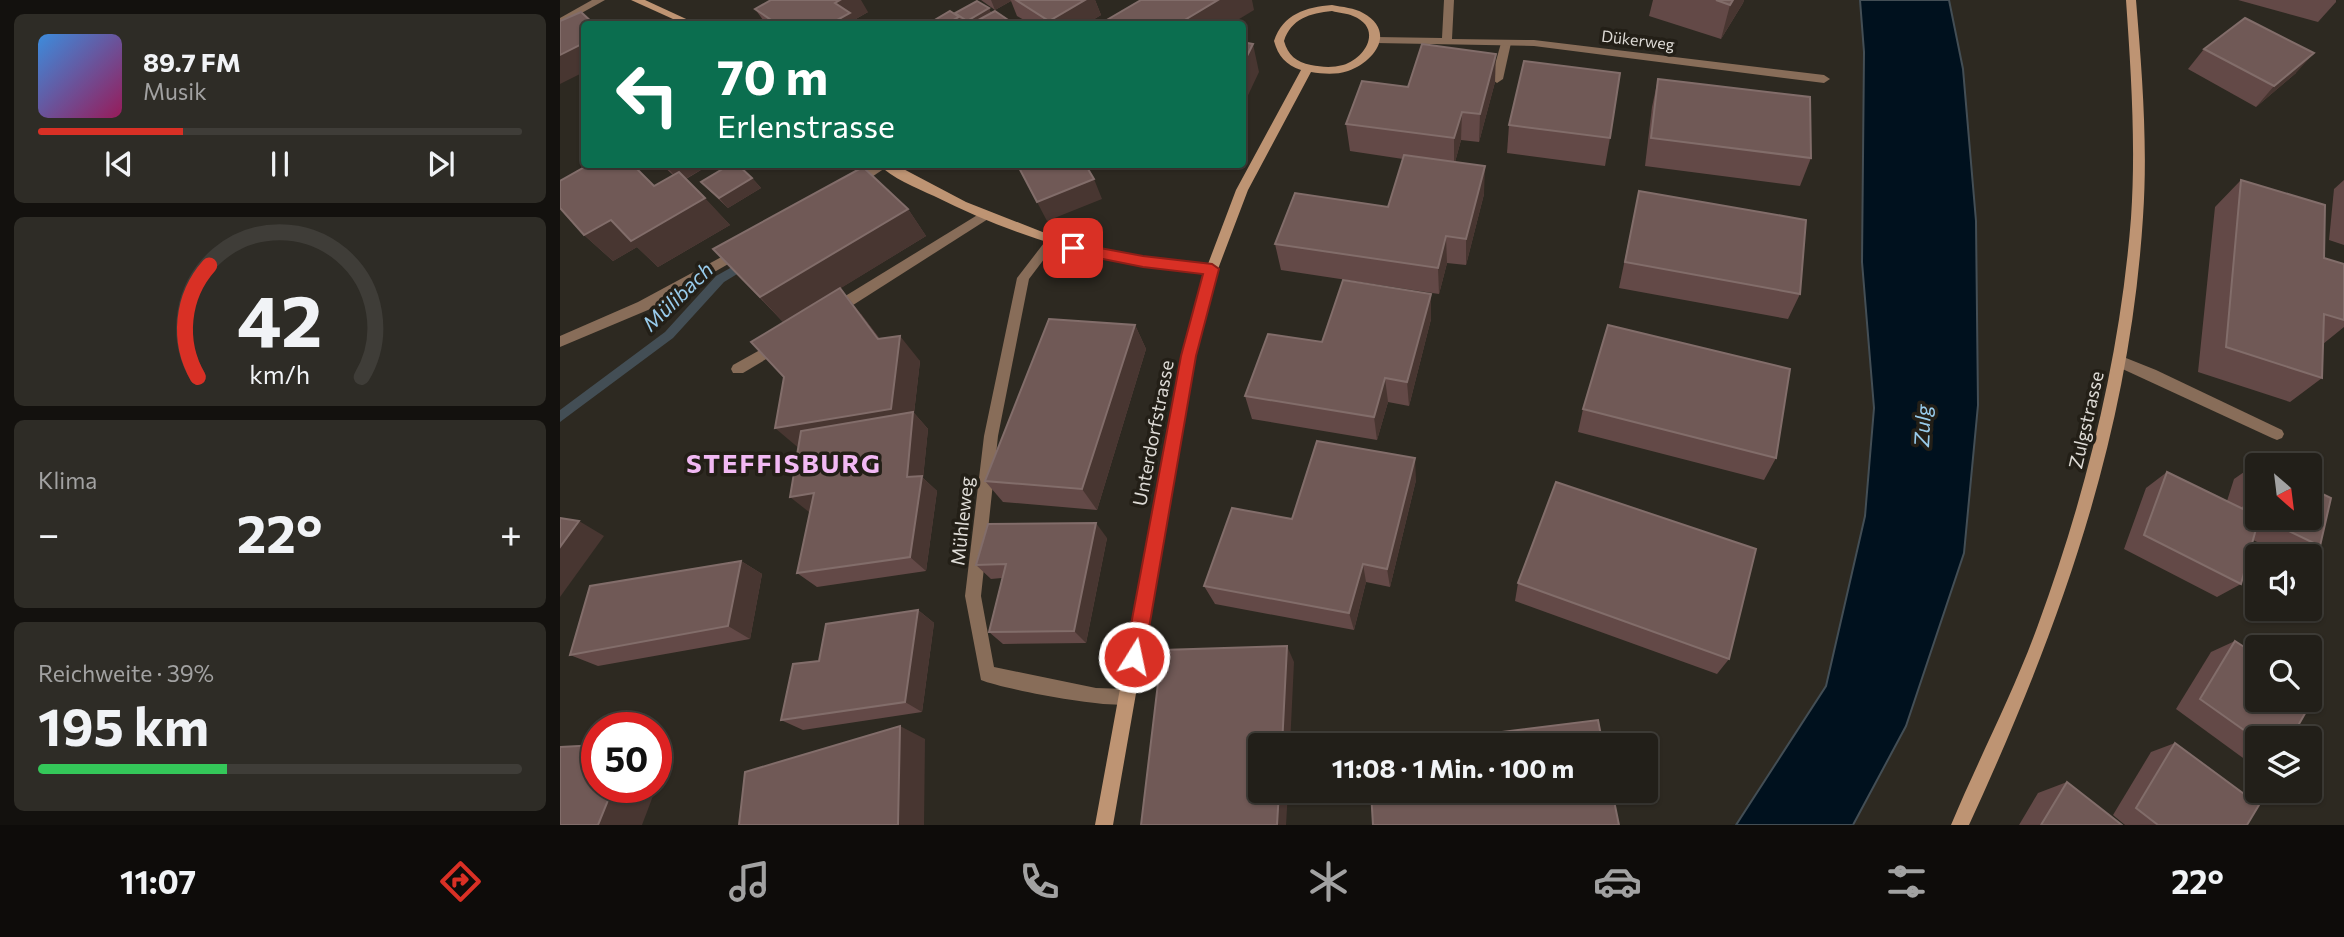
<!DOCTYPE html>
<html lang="de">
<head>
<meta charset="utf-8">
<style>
  :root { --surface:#221f19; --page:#2e2c26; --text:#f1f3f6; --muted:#a2a2a2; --line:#3f3d38; --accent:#d93025 }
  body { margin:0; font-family:Commissioner,sans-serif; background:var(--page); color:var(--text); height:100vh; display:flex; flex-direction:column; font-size:26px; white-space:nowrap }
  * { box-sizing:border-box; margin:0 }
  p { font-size:23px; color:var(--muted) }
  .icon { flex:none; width:38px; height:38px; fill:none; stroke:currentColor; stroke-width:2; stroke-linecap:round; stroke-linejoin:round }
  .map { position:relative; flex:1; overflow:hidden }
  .sheet { display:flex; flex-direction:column; gap:14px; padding:14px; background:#13110e; width:560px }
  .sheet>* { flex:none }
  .banner { position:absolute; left:21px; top:21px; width:665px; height:147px; border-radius:7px; box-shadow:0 2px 5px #0004,0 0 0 2px var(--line); background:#0b6e4f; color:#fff; overflow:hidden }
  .needle { width:46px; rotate:152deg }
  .fabs { position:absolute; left:1685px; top:453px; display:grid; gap:14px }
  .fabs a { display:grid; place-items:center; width:77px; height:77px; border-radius:7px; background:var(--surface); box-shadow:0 2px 5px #0004,0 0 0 2px var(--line); font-size:35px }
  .speed { position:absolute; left:21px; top:712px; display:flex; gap:14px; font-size:35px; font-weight:700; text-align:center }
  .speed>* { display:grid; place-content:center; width:91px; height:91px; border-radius:50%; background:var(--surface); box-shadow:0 2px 5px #0004,0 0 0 2px var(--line); line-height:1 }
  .speed .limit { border:10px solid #d22; background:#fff; color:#111 }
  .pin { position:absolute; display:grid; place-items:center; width:60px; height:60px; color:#fff; margin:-30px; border-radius:14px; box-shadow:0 4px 10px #0006 }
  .me { position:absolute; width:77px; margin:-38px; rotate:10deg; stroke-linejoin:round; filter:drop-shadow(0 0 5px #0008) }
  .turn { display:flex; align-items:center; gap:24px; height:147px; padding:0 21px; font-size:32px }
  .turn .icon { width:91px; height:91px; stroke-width:2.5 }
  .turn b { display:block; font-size:49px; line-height:60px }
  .big { font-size:52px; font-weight:700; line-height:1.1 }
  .sheet .card { flex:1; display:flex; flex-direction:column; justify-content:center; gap:10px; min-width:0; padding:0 24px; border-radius:10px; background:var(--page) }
  .sheet .dial { align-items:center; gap:0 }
  .dial svg { height:182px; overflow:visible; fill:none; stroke:var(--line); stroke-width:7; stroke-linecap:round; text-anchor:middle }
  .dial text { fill:var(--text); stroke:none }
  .song { display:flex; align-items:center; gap:21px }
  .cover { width:84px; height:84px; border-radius:10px; background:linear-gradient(135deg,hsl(210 70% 55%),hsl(330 70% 35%)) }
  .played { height:7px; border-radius:4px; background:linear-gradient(90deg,var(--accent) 30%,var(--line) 30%) }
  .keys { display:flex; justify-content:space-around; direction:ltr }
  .heat { display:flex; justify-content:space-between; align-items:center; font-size:38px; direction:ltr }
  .charge { height:10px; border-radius:5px; background:linear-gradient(90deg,#34c759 39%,var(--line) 0) }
  .trip { position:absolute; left:688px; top:733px; width:410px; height:70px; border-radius:7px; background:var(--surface); box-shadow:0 2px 5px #0004,0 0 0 2px var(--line); font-weight:700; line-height:70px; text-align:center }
  .tab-bar { display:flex; height:112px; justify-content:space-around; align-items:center; background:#0e0c0a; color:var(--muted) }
  .tab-bar .icon { width:49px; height:49px }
  .tab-bar .current { color:var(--accent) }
  .tab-bar b { font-size:32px; color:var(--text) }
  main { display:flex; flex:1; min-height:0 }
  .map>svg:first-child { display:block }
  .water { fill:#00111e; stroke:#434e55; stroke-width:2 }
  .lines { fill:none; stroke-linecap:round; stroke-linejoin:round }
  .stream { fill:#434e55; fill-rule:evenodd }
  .lane { fill:#886d59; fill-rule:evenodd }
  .street { fill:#886d59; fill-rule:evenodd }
  .secondary { fill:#be9473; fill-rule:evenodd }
  .wall { fill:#634947 }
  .shaded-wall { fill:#483631 }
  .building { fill:#705956; stroke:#826d6a; stroke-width:2 }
  .route { fill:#d93025; stroke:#8d1f18; stroke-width:2 }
  .labels { text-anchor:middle; stroke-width:7; stroke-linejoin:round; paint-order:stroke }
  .far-street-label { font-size:16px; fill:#dedbd6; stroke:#231f17 }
  .street-label { font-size:19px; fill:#dedbd6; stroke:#231f17 }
  .water-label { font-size:21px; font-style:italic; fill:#98cbeb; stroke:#231f17 }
  .district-label { font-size:26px; font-weight:bold; letter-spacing:2px; fill:#f2b9f4; stroke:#231f17 }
</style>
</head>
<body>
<main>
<section class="sheet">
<div class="card">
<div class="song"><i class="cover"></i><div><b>89.7 FM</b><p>Musik</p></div></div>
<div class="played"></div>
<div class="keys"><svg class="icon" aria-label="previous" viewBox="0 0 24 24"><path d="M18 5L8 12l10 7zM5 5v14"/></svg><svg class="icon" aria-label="pause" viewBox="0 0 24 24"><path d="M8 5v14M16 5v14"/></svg><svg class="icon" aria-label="next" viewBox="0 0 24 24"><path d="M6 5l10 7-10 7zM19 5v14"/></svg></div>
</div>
<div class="card dial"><svg viewBox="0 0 100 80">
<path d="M14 69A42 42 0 1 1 86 69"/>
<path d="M14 69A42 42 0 0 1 19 20" stroke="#d93025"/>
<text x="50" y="56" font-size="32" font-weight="700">42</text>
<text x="50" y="72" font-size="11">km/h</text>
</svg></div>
<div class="card"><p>Klima</p>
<div class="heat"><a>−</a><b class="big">22°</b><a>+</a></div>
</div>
<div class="card"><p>Reichweite · 39%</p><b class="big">195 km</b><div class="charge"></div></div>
</section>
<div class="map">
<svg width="1784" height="825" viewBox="0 0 1784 825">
  <rect width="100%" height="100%" fill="#2d2921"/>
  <!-- water -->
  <polygon class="water" points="1300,0 1389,0 1403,69 1416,221 1418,405 1404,553 1346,726 1293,825 1176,825 1266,686 1305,516 1314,408 1302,262 1304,52"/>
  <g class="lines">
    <!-- stream -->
    <polygon class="stream" points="188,258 194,262 192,265 164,282 113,338 0,422 0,410 105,332 156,276"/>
    <!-- lane -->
    <g class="lane">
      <polygon points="946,40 951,43 943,79 937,83 931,79 941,43"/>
      <polygon points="424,211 428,213 430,216 428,219 279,314 269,314 267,310 269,306"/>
      <polygon points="218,340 225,345 223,349 183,373 173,373 171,369 173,365"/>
      <polygon points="1561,356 1596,370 1722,430 1724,434 1722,438 1717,440 1712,438 1556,366 1554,362 1556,358"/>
    </g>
    <!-- street -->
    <g class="street">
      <polygon points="32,0 45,0 0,25 0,18"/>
      <polygon points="884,0 894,0 892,39 974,40 1264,75 1270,79 1264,83 974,46 816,43 811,40 816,37 882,38"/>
      <polygon points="315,164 331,164 297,187 289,187 287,184 289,181"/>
      <path d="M491 237 497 242 469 279 438 436 421 596 434 667 536 688 567 689 573 691 575 697 573 703C554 711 443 689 421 680L405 596 424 436 457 278 487 239Z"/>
      <polygon points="180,247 186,252 184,255 88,310 0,347 0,336 78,302"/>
    </g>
    <!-- secondary -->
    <g class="secondary">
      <polygon points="71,0 85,0 137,24 124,24"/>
      <path d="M1566 0H1576C1582 72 1588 145 1583 217 1569 436 1500 627 1409 825H1391C1419 758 1453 694 1478 625 1526 494 1560 358 1571 218 1576 145 1571 72 1566 0Z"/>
      <path d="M772 5C782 7 795 8 803 13 836 31 816 61 788 71 776 75 763 74 751 72L688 190 658 269 635 356 553 825H535L621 356 644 273C549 265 459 239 374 196 356 188 332 178 318 164H334L406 202 485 233 565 254 648 264 676 190 741 70C726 65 718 56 714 41 723 14 746 7 772 5ZM772 11C779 13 787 13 793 16 823 28 806 58 783 65 772 68 761 67 751 65 736 62 728 55 724 41 731 19 750 13 772 11Z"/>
    </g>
  </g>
  <!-- wall -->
  <g class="wall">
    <polygon points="421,0 535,0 541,15 526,24 471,24 457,16 451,1 435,10"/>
    <polygon points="1093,0 1184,0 1183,3 1161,39 1089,16"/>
    <polygon points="1678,0 1776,0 1776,2 1758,22"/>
    <polygon points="429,8 431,13 454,24 368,24 397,16 395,13"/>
    <polygon points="195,9 308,12 294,20 297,24 206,24"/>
    <polygon points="1644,49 1736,73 1696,107 1628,69"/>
    <polygon points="1098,79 1251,158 1240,186 1085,166 1092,107"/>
    <polygon points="935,82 919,142 901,140 895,162 924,194 906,265 887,263 879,294 721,270 715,244 828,207 843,159 790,151 786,124 848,87"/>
    <polygon points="949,125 1050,138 1045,166 947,153"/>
    <polygon points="101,164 151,164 126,179 170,225 98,267 77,247 53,261 24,235 94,186 113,175"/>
    <polygon points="192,178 201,188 168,208 151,192 141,182"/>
    <polygon points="1681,180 1764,258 1784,264 1784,327 1763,344 1762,378 1730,402 1638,372 1655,207"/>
    <polygon points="1784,180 1784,245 1769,240 1774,189"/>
    <polygon points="1079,191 1240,294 1228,319 1059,288"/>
    <polygon points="348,209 366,236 228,320 301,314 320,339 360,361 354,413 368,429 363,478 377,491 366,571 257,587 237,573 250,512 249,512 238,448 224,377 224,323 153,249"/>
    <polygon points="871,319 849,406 828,402 817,440 692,419 685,396 762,342"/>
    <polygon points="575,325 586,349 537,510 443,502 425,481"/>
    <polygon points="1023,409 1216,458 1204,480 1018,432"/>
    <polygon points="1697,463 1698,518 1750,518 1760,546 1740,556 1727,556 1693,540 1681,584 1657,597 1564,549 1586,488 1607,472 1667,501 1674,479"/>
    <polygon points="856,480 830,587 806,582 794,630 655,604 644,586 732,519"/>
    <polygon points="547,538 526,643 443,644 429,632 442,578 431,579 416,565"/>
    <polygon points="181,561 202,574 190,639 38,666 10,655"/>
    <polygon points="958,583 1169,659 1157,674 955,601"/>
    <polygon points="358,610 374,623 362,712 243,730 221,720 259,661"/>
    <polygon points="1675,641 1698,738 1698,765 1694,766 1616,709 1651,652"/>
    <polygon points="1615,743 1687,825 1565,825 1553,815 1591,752"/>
    <polygon points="1507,782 1562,825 1459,825 1478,793"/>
  </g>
  <!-- shaded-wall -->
  <g class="shaded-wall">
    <polygon points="280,0 301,0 308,12 294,20 297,24 270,24 275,3"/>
    <polygon points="431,0 450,0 451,1 435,10"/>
    <polygon points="525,0 535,0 541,15 526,24 490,24 489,21"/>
    <polygon points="658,0 692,0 694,10 671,24 618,24"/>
    <polygon points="1173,0 1184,0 1183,3 1161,39 1170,5"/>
    <polygon points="429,8 433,19 425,24 409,24 407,21"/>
    <polygon points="399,17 402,24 386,24"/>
    <polygon points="24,43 24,72 0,84 0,55"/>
    <polygon points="693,44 699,72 682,108 682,66"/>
    <polygon points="1754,53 1736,73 1696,107 1714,86"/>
    <polygon points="936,54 935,82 919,142 920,114"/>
    <polygon points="902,112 901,140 894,166 894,138"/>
    <polygon points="104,164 151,164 120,182"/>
    <polygon points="925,166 924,194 906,265 906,239"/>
    <polygon points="192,178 201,188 168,208 159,198"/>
    <polygon points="534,179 542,199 487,221 477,202"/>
    <polygon points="145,198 170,225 98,267 77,247 53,261 24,235 51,220"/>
    <polygon points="348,209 366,236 224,323 200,297"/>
    <polygon points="886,236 887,263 879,294 878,268"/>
    <polygon points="280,288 301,314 337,362 340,336 360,361 354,413 368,429 363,478 377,491 366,571 350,557 241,450 215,428 318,339"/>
    <polygon points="871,294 871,319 849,406 847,382"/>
    <polygon points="575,325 586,349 537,510 522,489"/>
    <polygon points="825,378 828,402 817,440 814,417"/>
    <polygon points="855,458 856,480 830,587 827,569"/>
    <polygon points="254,493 272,508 249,512 230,497"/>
    <polygon points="19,521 44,536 0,597 0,547"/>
    <polygon points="536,523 547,538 526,643 514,631"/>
    <polygon points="181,561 202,574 190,639 168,626"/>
    <polygon points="803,564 806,582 794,630 789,613"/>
    <polygon points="358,610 374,623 362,712 345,702"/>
    <polygon points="727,646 734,662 730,746 722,746"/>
    <polygon points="340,726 365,739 364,825 338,825"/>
    <polygon points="96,752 107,756 96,786"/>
    <polygon points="53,788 96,788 82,825 38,825"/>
    <polygon points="719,791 728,791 726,825 717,825"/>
  </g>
  <!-- building -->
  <g class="building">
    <polygon points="211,0 280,0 275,3 290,13 270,24 217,24 195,9"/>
    <polygon points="456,0 525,0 489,21"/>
    <polygon points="581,0 658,0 618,24 540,24"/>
    <polygon points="1156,0 1173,0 1170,5"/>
    <polygon points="417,1 429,8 407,21 395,13"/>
    <polygon points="390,11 399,17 386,24 368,24"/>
    <polygon points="435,11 454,24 411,24"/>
    <polygon points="21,12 34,24 24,24 24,43 0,55 0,21"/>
    <polygon points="1685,18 1754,53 1714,86 1644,49"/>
    <polygon points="682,42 693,44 682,66"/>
    <polygon points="862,44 936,54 920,114 902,112 894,138 786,124 802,81 848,87"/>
    <polygon points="964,61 1060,73 1050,138 949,125"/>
    <polygon points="1098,79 1250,97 1251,158 1091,138"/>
    <polygon points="844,155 925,166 906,239 886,236 878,268 715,244 735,193 828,207"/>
    <polygon points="30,164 72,164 94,186 119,172 145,198 71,241 51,220 24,235 0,208 0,181"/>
    <polygon points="171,164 177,164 192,178 159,198 141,182"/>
    <polygon points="457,164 525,164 534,179 477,202"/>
    <polygon points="303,167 348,209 200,297 153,249"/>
    <polygon points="1681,180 1765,205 1764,258 1784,264 1784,320 1764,314 1762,378 1666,347"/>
    <polygon points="1079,191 1246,220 1240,294 1065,262"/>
    <polygon points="783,280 871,294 847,382 825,378 814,417 685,396 708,334 762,342"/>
    <polygon points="280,288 318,339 340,336 331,409 215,428 224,377 191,342"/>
    <polygon points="489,319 575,325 522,489 425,481"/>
    <polygon points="1048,325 1230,369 1216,458 1023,409"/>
    <polygon points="353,412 347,477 362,476 350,557 237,573 254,493 230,497 241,431"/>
    <polygon points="757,441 855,458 827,569 803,564 789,613 644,586 672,508 732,519"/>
    <polygon points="1697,463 1702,466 1698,466 1698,518 1699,518 1681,584 1584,535 1607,472 1683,509"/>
    <polygon points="996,482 1196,549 1169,659 958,583"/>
    <polygon points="1750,488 1771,498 1760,546 1702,518 1750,518"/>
    <polygon points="0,518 19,521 0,547"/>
    <polygon points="536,523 514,631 429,632 446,564 416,565 428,524"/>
    <polygon points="181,561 168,626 10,655 30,586"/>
    <polygon points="358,610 345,702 221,720 233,664 259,661 266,624"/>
    <polygon points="1675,641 1698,656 1698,700 1750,700 1750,692 1755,696 1731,738 1698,738 1698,740 1640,699"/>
    <polygon points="727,646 722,746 700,746 700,791 719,791 717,825 581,825 602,650"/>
    <polygon points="1038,720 1043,746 829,746"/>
    <polygon points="340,726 338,825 179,825 185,772"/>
    <polygon points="1615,743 1699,805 1687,825 1598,825 1576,808"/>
    <polygon points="37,745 37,788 53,788 38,825 0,825 0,747"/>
    <polygon points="1507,782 1562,825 1481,825"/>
    <polygon points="811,791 1052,791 1059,825 813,825"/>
  </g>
  <!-- route -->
  <polygon class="route" points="513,243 583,256 652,264 659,269 636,356 584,657 581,664 574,667 568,664 565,657 621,356 643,274 583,267 508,252 506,248"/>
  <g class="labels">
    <!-- far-street labels -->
    <g class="far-street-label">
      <text transform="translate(1078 40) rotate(7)" y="6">Dükerweg</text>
    </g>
    <!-- street labels -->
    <g class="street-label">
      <text transform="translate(1526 420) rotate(-77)" y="7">Zulgstrasse</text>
      <text transform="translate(593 433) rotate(-79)" y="7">Unterdorfstrasse</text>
      <text transform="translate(402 521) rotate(-84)" y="7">Mühleweg</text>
    </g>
    <!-- water labels -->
    <g class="water-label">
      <text transform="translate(118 297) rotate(-44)" y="7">Mülibach</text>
      <text transform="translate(1363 426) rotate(-87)" y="7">Zulg</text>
    </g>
    <!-- district labels -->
    <g class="district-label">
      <text x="224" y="473">STEFFISBURG</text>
    </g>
  </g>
</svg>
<div class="fabs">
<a><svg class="needle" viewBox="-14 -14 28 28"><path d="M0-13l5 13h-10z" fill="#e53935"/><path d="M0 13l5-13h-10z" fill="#a2a2a2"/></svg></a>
<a><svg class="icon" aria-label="sound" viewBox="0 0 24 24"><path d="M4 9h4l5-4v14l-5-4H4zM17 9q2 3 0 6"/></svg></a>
<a><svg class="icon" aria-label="search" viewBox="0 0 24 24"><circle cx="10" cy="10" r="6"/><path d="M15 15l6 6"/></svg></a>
<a><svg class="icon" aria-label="layers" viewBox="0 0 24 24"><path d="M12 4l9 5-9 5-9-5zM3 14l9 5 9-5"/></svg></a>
</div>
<div class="speed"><div class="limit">50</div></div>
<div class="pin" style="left:513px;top:248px;background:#d93025"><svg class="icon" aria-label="arrive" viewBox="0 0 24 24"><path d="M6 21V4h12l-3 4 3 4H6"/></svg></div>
<svg class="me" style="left:574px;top:657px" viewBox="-20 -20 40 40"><circle r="17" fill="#d93025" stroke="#fff" stroke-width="3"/><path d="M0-11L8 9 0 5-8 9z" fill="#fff"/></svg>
<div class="trip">11:08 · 1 Min. · 100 m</div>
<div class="banner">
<div class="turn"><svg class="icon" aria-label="left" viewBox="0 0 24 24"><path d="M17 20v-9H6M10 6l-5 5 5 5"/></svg><div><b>70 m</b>Erlenstrasse</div></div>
</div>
</div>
</main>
<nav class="tab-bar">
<b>11:07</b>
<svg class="icon current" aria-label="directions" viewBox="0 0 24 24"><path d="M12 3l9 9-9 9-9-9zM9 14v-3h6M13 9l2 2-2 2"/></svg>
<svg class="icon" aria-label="music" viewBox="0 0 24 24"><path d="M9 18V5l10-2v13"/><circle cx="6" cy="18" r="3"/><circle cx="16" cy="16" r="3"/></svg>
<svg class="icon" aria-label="phone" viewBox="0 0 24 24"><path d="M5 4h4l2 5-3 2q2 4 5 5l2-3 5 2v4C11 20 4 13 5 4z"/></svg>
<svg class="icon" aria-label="climate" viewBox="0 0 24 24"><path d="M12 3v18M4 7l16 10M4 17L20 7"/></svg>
<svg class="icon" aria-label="car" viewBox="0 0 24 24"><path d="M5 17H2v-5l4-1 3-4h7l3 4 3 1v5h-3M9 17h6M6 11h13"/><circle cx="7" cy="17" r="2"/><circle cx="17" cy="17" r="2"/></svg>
<svg class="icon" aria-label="filters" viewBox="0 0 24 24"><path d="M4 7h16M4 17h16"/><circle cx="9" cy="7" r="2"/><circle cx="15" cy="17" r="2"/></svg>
<b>22°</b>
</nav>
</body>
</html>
